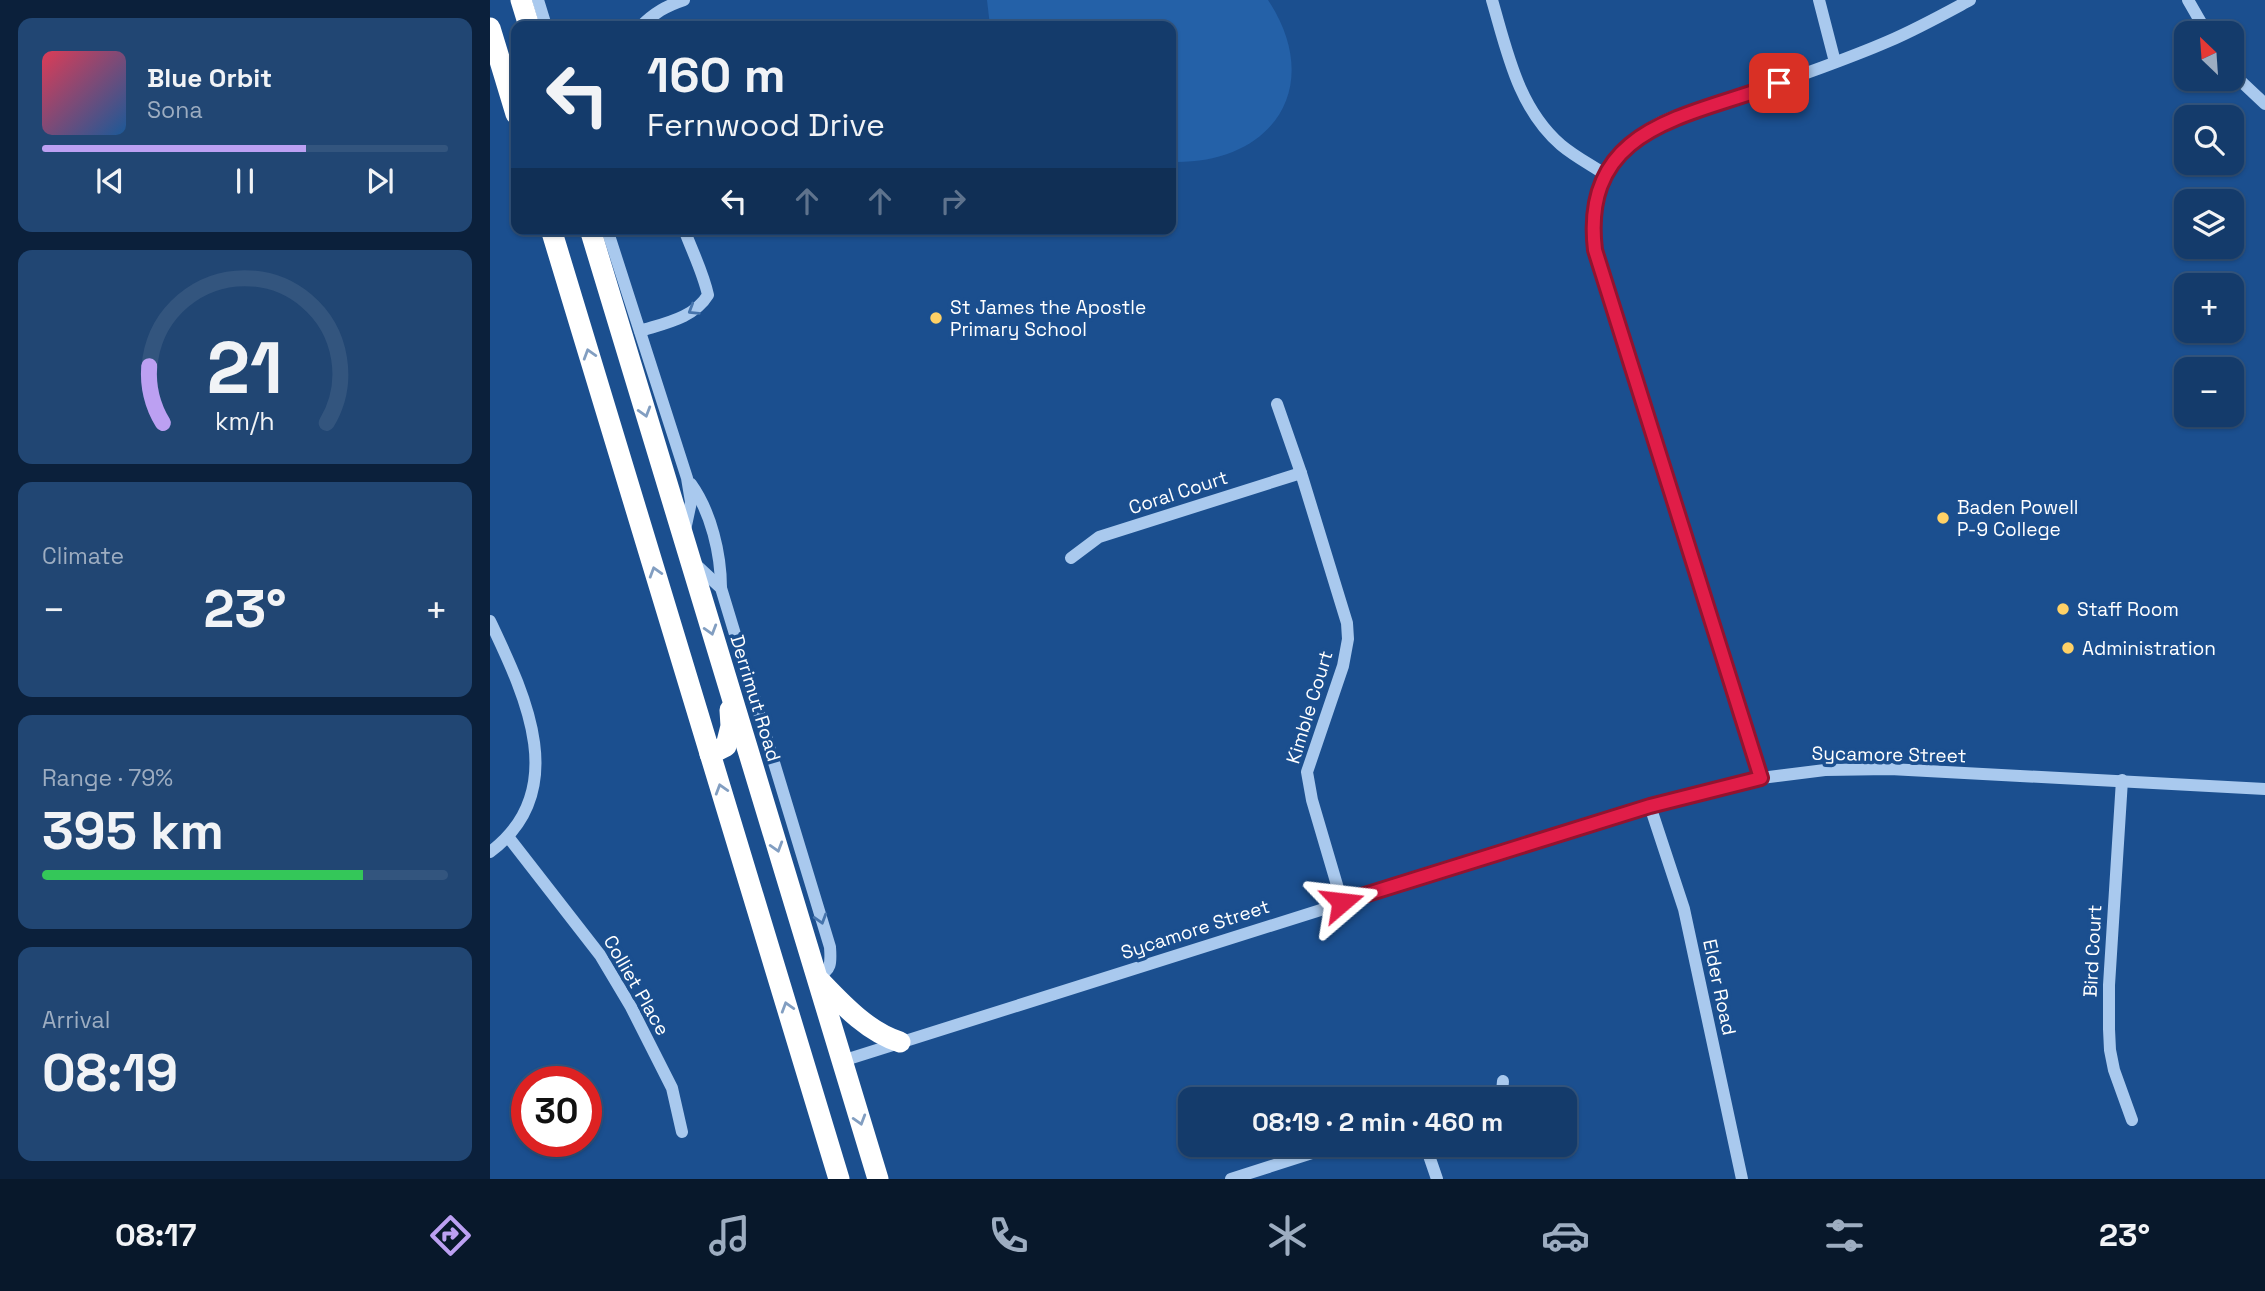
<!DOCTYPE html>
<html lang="en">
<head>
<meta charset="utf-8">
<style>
  :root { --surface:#143b6b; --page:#214673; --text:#f1f3f6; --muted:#9dadc1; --line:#33557e; --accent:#bca0f2 }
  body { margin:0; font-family:"Space Grotesk",sans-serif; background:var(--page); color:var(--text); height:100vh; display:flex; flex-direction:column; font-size:26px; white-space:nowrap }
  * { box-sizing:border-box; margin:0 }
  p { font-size:23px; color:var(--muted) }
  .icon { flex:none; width:38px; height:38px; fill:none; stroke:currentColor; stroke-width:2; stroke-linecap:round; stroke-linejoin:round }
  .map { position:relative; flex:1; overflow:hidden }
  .panel { display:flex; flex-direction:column; gap:18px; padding:18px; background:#0b203b; width:490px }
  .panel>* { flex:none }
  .hud { position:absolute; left:21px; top:21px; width:665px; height:214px; border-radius:14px; box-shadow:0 2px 5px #0004,0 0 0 2px var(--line); background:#143b6b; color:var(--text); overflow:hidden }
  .needle { width:46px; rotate:335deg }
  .fabs { position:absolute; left:1684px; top:21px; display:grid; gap:14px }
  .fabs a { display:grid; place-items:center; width:70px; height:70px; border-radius:14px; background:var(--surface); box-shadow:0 2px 5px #0004,0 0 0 2px var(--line); font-size:35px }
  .speed { position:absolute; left:21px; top:1066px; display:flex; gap:14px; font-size:35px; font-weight:700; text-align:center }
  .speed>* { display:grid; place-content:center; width:91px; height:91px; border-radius:50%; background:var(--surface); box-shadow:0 2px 5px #0004,0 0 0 2px var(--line); line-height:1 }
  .speed .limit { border:10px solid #d22; background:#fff; color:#111 }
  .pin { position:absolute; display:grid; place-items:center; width:60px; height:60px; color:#fff; margin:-30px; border-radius:14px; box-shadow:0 4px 10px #0006 }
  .me { position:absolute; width:77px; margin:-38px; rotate:73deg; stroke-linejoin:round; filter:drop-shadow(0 0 5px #0008) }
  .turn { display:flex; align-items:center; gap:24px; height:147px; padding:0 21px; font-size:32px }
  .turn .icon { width:91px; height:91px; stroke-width:2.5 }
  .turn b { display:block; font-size:49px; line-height:60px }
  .lanes { display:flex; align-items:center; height:66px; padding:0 21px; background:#0003; justify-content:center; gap:35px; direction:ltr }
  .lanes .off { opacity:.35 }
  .big { font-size:52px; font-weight:800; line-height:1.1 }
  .panel .tile { flex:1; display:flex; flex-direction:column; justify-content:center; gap:10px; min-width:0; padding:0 24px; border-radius:14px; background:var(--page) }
  .panel .dial { align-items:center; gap:0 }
  .dial svg { height:182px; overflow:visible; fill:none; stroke:var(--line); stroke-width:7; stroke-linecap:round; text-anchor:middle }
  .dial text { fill:var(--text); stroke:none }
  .song { display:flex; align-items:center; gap:21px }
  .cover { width:84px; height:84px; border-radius:10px; background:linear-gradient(135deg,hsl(350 70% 55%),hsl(210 70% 35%)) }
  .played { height:7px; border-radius:4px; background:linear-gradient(90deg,var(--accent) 65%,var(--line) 65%) }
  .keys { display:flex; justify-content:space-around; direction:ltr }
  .heat { display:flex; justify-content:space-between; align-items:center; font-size:38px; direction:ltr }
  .charge { height:10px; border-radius:5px; background:linear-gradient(90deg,#34c759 79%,var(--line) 0) }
  .trip { position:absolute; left:688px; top:1087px; width:399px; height:70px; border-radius:14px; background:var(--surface); box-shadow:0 2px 5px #0004,0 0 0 2px var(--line); font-weight:800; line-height:70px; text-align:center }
  .tabs { display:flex; height:112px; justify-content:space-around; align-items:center; background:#08182b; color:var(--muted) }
  .tabs .icon { width:49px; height:49px }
  .tabs .on { color:var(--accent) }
  .tabs b { font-size:32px; color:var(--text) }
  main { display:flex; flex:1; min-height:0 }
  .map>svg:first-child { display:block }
  .green { fill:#2461a8 }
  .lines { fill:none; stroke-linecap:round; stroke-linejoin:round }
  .minor { stroke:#a9c9ee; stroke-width:12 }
  .highway { stroke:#fff; stroke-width:21 }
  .oneway { stroke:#4674ac }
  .oneway2 { stroke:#829ec1 }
  .route-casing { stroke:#92132f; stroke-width:18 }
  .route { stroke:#e11d48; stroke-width:12 }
  .poi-dot { fill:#ffd166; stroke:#1b4f8f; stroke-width:2.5 }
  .labels { text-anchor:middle; stroke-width:7; stroke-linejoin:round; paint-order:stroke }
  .poi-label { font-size:19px; fill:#fff; stroke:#1b4f8f; text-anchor:start }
  .street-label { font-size:19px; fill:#fff; stroke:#1b4f8f }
</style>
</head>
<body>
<main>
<section class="panel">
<div class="tile">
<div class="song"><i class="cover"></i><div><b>Blue Orbit</b><p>Sona</p></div></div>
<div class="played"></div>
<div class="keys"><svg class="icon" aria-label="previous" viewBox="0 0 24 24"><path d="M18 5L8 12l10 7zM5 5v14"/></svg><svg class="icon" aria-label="pause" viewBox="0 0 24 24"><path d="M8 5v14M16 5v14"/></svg><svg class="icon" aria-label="next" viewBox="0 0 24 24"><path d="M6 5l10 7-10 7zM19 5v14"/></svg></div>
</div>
<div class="tile dial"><svg viewBox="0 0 100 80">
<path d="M14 69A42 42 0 1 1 86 69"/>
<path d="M14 69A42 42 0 0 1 8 44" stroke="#bca0f2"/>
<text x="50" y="56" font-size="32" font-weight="700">21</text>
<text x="50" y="72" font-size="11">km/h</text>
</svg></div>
<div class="tile"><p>Climate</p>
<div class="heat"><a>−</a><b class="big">23°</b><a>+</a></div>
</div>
<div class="tile"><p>Range · 79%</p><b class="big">395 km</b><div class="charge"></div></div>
<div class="tile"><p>Arrival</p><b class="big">08:19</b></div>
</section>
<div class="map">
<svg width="1775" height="1179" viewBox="0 0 1775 1179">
  <rect width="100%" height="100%" fill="#1b4f8f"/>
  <!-- green -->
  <path class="green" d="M497 0H778C836 88 781 165 681 162V26H500Z"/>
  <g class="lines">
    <!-- minor -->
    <g class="minor">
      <polyline points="48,0 56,26"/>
      <path d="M1002 0C1017 51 1028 108 1071 145 1084 156 1101 165 1116 175"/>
      <polyline points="1329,0 1345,62"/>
      <polyline points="1698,0 1717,33"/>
      <path d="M151 26C164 13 176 6 194 0"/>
      <polyline points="1741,72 1775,104"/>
      <polyline points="117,229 197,478 201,502 195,530"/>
      <path d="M150 331C175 323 204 318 218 295 213 272 202 251 194 229"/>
      <polyline points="787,404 811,473 857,623 858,639 853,666 817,772 822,800 852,902"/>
      <path d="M201 484C221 512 231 554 231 588"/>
      <polyline points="581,558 609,537 811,473"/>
      <path d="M204 563 231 588 340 947C341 962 342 971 327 976"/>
      <path d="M0 621C35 695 82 791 0 852"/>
      <path d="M1271 778 1105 250C1100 207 1109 175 1141 143 1173 111 1232 104 1274 89 1315 73 1358 59 1399 41 1427 29 1454 14 1480 0"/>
      <polyline points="1632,780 1619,985 1619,1029 1620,1050 1624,1070 1642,1120"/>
      <polyline points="1160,806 1194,909 1252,1179"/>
      <polyline points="19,838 110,955 141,1007 182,1088 192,1132"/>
      <polyline points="352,1061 1160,806 1271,778 1335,770 1400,769 1775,789"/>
      <polyline points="1005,1099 1012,1092 1013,1081"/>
      <polyline points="935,1144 947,1179"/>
      <polyline points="741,1179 850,1144"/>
    </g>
    <!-- highway -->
    <g class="highway">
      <polyline points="31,0 39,26"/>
      <polyline points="0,28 26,114"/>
      <polyline points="61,229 349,1179"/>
      <polyline points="100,229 388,1179"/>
      <polyline points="220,754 236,746 241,726 240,710"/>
      <path d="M330 981C353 1005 378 1032 410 1042"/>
    </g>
  </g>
  <!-- one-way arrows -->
  <defs><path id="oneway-chevron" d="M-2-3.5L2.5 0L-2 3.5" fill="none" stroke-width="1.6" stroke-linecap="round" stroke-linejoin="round" transform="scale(1.75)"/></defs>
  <g class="oneway">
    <use href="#oneway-chevron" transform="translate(203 310) rotate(148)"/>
    <use href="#oneway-chevron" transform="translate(331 919) rotate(73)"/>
  </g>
  <g class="oneway2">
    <use href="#oneway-chevron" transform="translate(99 354) rotate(-107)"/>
    <use href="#oneway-chevron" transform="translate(155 412) rotate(73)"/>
    <use href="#oneway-chevron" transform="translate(165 572) rotate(-107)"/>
    <use href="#oneway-chevron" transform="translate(221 630) rotate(73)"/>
    <use href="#oneway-chevron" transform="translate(231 789) rotate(-107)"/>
    <use href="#oneway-chevron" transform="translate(287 847) rotate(73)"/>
    <use href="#oneway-chevron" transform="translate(297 1007) rotate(-107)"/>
    <use href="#oneway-chevron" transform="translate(370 1120) rotate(73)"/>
  </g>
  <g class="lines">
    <!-- route casing -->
    <g class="route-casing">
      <path id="route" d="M852 902 1160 806 1271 778 1105 250C1090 124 1201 117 1289 83"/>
    </g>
    <!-- route -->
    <use href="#route" class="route"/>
  </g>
  <!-- markers -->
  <g class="poi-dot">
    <circle cx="446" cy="318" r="7"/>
    <circle cx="1453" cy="518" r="7"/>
    <circle cx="1573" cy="609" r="7"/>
    <circle cx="1578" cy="648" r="7"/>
  </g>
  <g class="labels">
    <!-- poi labels -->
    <g class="poi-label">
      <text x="460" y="314">St James the Apostle<tspan x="460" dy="22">Primary School</tspan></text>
      <text x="1467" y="514">Baden Powell<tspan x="1467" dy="22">P-9 College</tspan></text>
      <text x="1587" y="616">Staff Room</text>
      <text x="1592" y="655">Administration</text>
    </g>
    <!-- street labels -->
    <g class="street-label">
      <text transform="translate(688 492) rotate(-18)" y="7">Coral Court</text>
      <text transform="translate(266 698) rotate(73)" y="7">Derrimut Road</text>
      <text transform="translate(819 707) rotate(-73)" y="7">Kimble Court</text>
      <text transform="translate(1399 754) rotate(1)" y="7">Sycamore Street</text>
      <text transform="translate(705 929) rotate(-18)" y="7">Sycamore Street</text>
      <text transform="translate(1602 951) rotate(-87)" y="7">Bird Court</text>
      <text transform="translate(147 985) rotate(60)" y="7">Colliet Place</text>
      <text transform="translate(1230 987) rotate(78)" y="7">Elder Road</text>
    </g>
  </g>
</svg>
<div class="fabs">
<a><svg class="needle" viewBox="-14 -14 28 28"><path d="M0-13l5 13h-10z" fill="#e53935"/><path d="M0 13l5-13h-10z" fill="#9dadc1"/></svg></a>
<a><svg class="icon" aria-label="search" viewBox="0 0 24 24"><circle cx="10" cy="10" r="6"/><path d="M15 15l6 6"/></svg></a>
<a><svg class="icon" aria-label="layers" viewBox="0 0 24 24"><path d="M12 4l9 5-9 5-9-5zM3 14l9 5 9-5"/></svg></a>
<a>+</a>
<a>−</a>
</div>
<div class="speed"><div class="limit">30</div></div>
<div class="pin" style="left:1289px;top:83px;background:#d93025"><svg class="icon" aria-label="arrive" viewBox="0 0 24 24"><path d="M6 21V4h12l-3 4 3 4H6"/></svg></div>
<svg class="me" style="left:852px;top:902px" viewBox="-20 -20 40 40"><path d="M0-17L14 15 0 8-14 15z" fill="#e11d48" stroke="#fff" stroke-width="4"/></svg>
<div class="trip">08:19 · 2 min · 460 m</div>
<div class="hud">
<div class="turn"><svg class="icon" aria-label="left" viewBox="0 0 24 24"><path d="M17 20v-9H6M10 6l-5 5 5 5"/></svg><div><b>160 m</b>Fernwood Drive</div></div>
<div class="lanes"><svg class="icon" aria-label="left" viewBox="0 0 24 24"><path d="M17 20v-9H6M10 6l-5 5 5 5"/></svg><svg class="icon off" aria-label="ahead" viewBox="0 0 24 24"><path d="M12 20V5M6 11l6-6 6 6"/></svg><svg class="icon off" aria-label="ahead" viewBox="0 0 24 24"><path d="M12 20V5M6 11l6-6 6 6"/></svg><svg class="icon off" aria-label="right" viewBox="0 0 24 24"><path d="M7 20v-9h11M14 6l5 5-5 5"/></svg></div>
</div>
</div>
</main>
<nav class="tabs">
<b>08:17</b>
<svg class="icon on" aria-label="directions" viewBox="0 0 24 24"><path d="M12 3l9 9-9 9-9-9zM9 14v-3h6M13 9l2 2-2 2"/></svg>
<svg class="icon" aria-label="music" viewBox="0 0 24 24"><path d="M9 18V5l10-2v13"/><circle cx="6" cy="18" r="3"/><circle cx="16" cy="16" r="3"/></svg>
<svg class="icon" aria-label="phone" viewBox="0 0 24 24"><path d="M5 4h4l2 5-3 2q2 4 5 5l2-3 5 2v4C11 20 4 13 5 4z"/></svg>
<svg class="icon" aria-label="climate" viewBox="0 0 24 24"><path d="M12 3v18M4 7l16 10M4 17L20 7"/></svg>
<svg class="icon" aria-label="car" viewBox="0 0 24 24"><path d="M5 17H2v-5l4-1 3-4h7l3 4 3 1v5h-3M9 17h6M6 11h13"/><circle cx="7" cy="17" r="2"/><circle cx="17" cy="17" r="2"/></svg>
<svg class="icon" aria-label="filters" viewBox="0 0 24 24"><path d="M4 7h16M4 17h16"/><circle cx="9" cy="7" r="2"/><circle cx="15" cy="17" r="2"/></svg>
<b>23°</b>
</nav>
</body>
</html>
